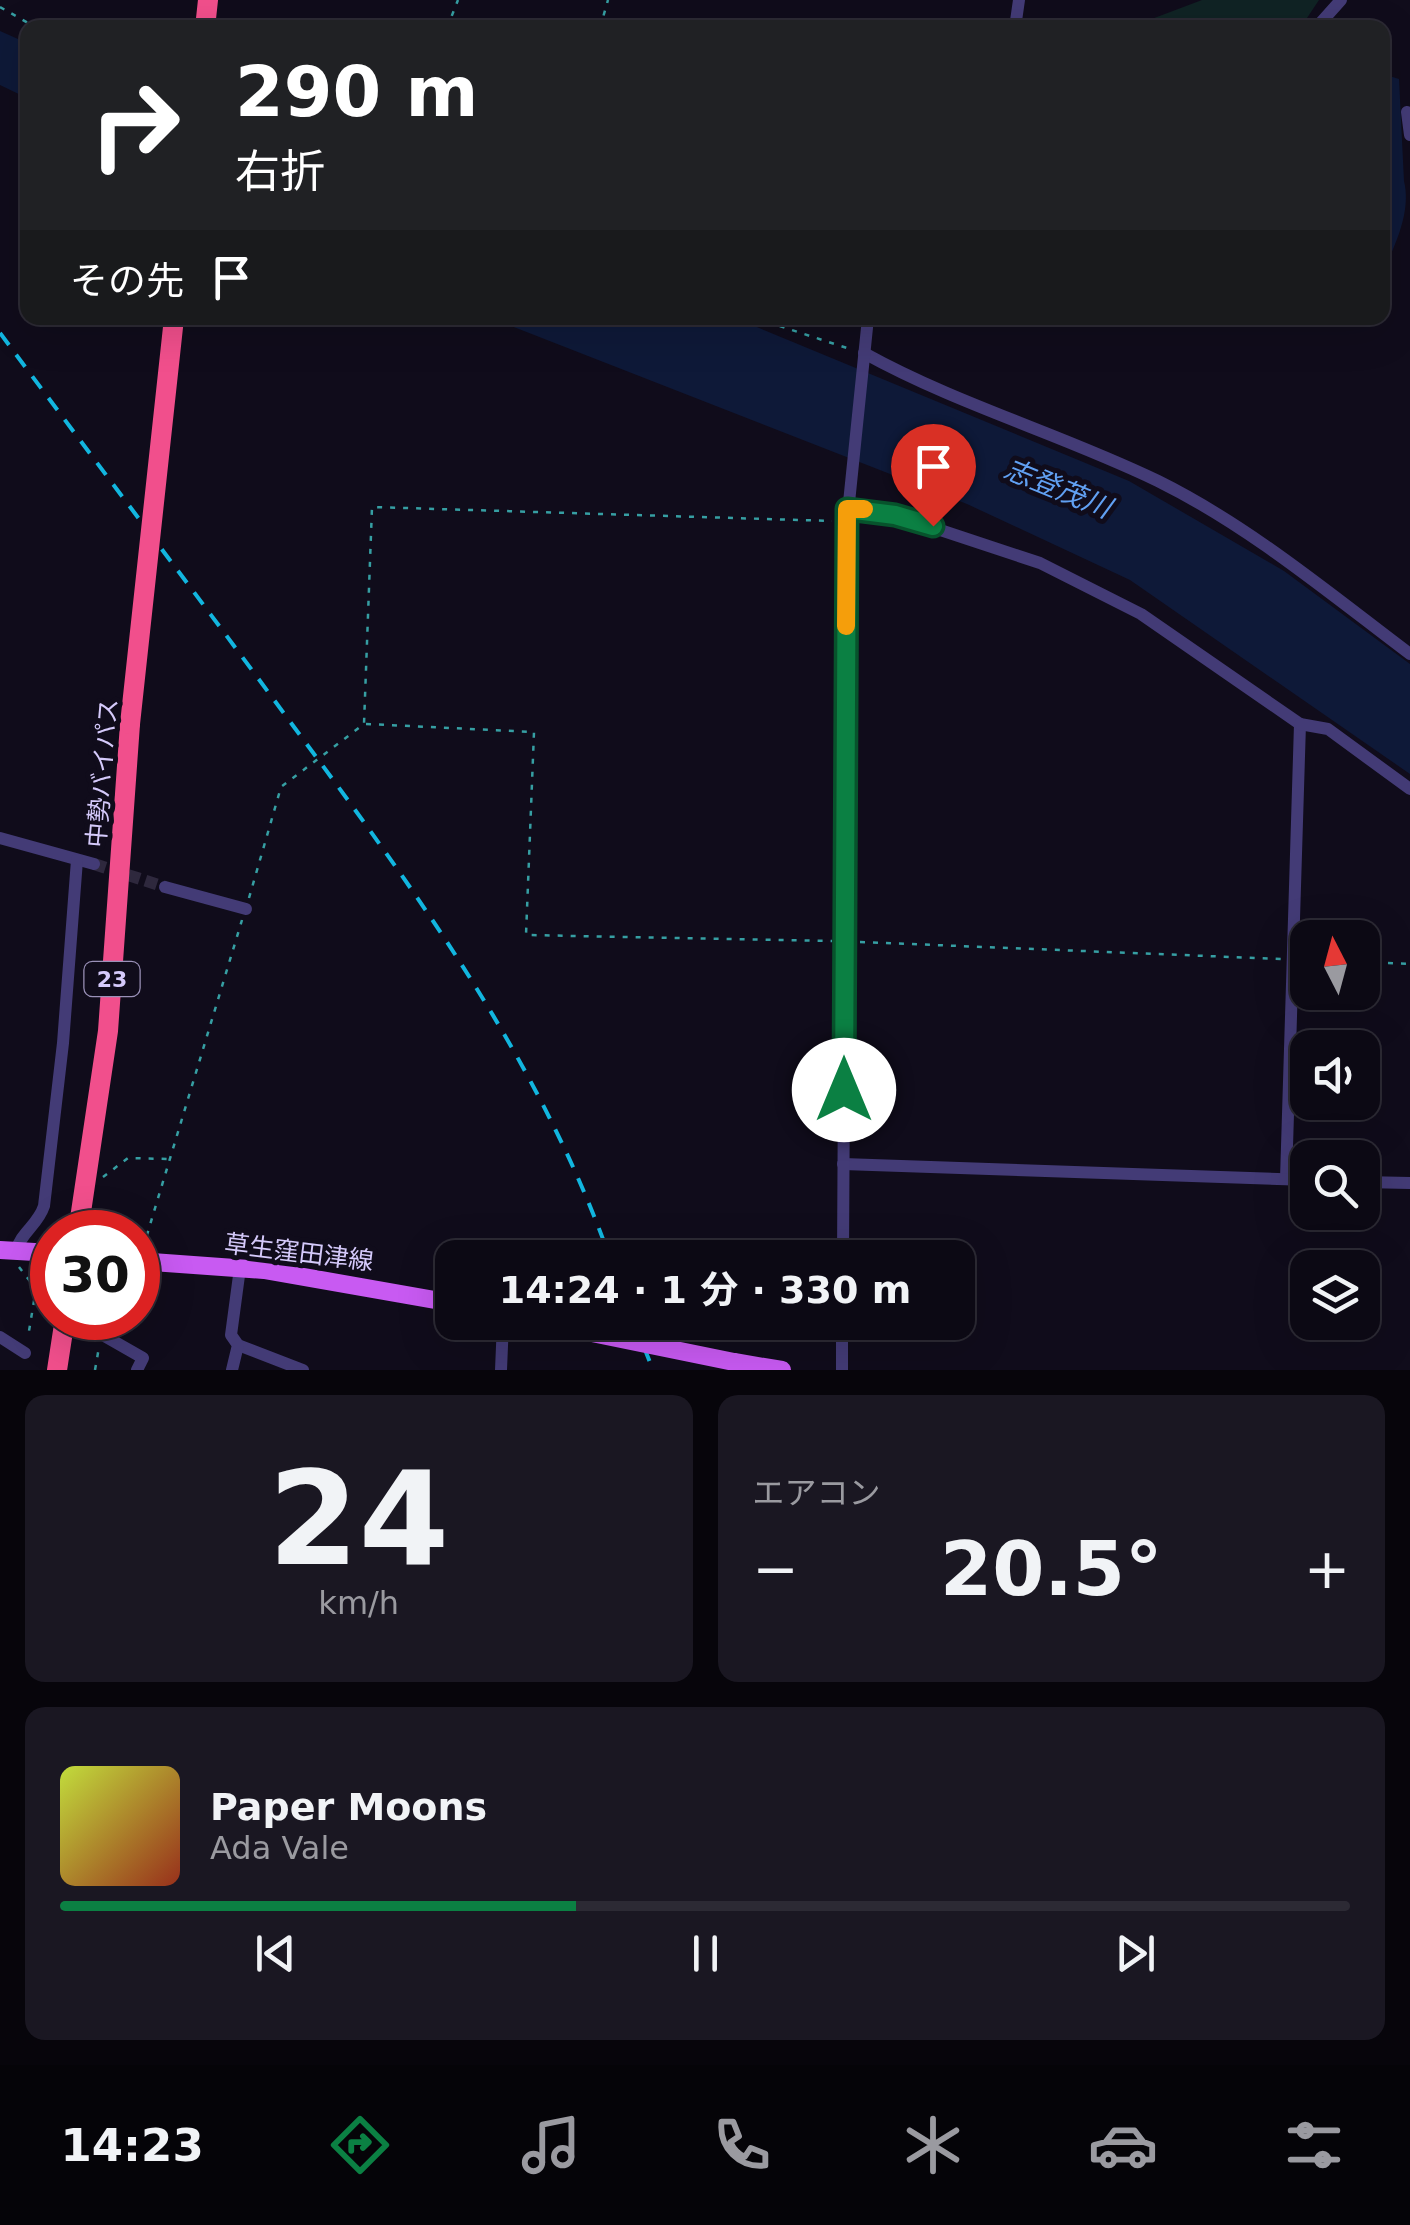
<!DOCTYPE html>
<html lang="ja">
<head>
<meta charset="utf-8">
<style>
  :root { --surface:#0c0914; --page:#1a1722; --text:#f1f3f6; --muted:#9a9aa0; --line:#2c2a34; --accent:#0b8043 }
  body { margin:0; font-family:"DejaVu Sans","Noto Sans JP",sans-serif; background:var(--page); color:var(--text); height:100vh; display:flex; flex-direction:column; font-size:38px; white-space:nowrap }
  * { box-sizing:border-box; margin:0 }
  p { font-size:32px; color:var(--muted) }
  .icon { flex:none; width:55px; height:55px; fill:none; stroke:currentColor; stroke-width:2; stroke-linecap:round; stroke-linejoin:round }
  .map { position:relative; height:1370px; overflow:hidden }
  .details { display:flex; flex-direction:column; gap:25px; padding:25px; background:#07050b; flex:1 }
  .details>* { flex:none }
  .banner { position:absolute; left:20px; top:20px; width:1370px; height:305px; border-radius:20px; box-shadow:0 10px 40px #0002,0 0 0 2px var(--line); background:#202124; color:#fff; overflow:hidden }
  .needle { width:65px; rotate:354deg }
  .fabs { position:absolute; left:1290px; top:920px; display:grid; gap:20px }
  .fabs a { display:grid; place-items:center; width:90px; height:90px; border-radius:20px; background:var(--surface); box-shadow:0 10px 40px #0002,0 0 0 2px var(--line); font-size:50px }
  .speed { position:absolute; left:30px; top:1210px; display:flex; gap:20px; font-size:50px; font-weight:700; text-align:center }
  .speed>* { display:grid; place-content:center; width:130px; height:130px; border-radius:50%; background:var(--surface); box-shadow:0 10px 40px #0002,0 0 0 2px var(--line); line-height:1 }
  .speed .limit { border:15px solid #d22; background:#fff; color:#111 }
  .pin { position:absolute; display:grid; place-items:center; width:85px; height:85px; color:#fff; margin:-102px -42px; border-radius:50% 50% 50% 0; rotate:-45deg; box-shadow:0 0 10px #0007 }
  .pin .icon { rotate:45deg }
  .me { position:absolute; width:110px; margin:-55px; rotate:0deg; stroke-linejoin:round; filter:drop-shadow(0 0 8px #0008) }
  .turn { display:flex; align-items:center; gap:35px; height:210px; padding:0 50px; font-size:45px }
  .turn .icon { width:130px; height:130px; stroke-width:2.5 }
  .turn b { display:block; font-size:70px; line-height:85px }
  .then { display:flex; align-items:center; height:95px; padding:0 50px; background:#0003; gap:20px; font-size:38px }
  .big { font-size:75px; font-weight:700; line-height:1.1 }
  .details .tile { flex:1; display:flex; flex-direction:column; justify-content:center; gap:15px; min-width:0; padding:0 35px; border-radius:20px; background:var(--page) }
  .details .dial { align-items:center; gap:0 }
  .dial b { font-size:130px; line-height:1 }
  .song { display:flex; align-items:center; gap:30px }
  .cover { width:120px; height:120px; border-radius:15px; background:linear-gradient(135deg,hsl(70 70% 55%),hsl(10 70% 35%)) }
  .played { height:10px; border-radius:5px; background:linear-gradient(90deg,var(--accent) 40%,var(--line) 40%) }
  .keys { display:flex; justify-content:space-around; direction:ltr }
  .heat { display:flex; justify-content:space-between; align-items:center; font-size:55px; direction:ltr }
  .details .tiles { flex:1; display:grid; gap:25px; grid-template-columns:1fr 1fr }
  .tile:last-child { grid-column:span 2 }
  .trip { position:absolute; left:435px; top:1240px; width:540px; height:100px; border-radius:20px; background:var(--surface); box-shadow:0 10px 40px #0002,0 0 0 2px var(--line); font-weight:700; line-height:100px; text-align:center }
  .tabs { display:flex; height:160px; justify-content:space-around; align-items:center; background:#050408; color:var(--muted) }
  .tabs .icon { width:70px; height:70px }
  .tabs .current { color:var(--accent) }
  .tabs b { font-size:45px; color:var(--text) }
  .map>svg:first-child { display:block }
  .green { fill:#102324 }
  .water { fill:#0e1938 }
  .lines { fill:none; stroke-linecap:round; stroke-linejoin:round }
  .minor-tunnel { stroke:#2e283d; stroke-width:12; stroke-dasharray:12 6; stroke-linecap:butt }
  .path { stroke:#369fa3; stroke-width:2.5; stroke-dasharray:5 8; stroke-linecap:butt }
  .minor { stroke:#433b76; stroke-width:12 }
  .major { stroke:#c85af2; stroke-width:18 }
  .highway { stroke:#f14f8c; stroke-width:20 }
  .rail { stroke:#12b6df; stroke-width:4; stroke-dasharray:15 12; stroke-linecap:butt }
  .major-bridge { stroke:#c85af2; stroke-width:18 }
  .highway-bridge { stroke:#f14f8c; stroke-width:20 }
  .route-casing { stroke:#07532c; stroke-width:25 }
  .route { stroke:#0b8043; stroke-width:18 }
  .slow { stroke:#f59e0b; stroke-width:18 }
  .labels { text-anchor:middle; stroke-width:10; stroke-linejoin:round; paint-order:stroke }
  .shield { fill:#100c1b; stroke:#9a91b8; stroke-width:2.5 }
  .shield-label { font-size:22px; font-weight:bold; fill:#d5cafb }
  .street-label { font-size:25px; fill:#d5cafb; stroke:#100c1b }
  .water-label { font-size:28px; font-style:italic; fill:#61a0f2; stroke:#100c1b }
</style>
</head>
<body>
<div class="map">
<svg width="1410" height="1370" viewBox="0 0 1410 1370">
  <rect width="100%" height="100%" fill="#100c1b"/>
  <!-- green -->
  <polygon class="green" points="1202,0 1319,0 1301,27 1143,27 1149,20"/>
  <!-- water -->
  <g class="water">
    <polygon points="0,31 27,43 27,98 0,85"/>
    <path d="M1383 74 1399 79 1404 181C1410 205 1401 231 1391 254L1382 250Z"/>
    <polygon points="491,318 735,318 1129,481 1284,571 1410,664 1410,774 1130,580 967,504"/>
  </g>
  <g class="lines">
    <!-- minor-tunnel -->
    <polyline class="minor-tunnel" points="94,864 165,887"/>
    <!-- path -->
    <g class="path">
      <polyline points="0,7 37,28"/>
      <polyline points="447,28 458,0"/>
      <polyline points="600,28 608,0"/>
      <polyline points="755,318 853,350"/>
      <polyline points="366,724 534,732 526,935 832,941"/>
      <polyline points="249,898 281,787 364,724 372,507 832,521"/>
      <polyline points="860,942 1281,959"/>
      <polyline points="1362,962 1410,964"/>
      <polyline points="103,1177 128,1158 168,1159"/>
      <polyline points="143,1248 242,920"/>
      <polyline points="19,1267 36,1289 28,1337"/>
      <polyline points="95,1370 99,1347"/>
    </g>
    <!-- minor -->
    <g class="minor">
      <polyline points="1015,28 1019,0"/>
      <polyline points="1316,28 1341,0"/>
      <polyline points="1407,112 1410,135"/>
      <path d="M864 353C958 405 1061 434 1158 481 1249 526 1329 593 1410 654"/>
      <polyline points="847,509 895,515 1040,563 1141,614 1300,724 1286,1179"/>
      <polyline points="1300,724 1328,729 1410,789"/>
      <polyline points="0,838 94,864"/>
      <polyline points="165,887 246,909"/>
      <polyline points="843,1164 1308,1180"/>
      <polyline points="1362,1182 1410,1183"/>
      <path d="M16 1251C21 1232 38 1225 44 1206L63 1043 77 860"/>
      <polyline points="843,1258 847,522 868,318"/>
      <polyline points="101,1334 143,1358 137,1370"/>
      <polyline points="0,1337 25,1353"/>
      <polyline points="238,1345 303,1370"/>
      <polyline points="232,1370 238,1345 231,1335 240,1268"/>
      <polyline points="501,1370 503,1322"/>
      <polyline points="842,1370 842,1322"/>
    </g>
    <!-- major -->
    <g class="major">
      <polyline points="0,1250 52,1253"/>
      <polyline points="138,1261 264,1270 452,1303"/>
      <polyline points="734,1362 782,1370"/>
    </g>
    <!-- highway -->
    <g class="highway">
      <polyline points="205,28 208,0"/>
      <polyline points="78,1232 108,1031 130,724"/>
      <polyline points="57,1370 65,1318"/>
    </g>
    <!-- rail -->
    <g class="rail">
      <path d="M0 333C98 465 197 595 294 727 418 894 539 1060 610 1258"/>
      <polyline points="634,1322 653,1370"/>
    </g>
    <!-- major-bridge -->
    <polyline class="major-bridge" points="538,1322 734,1362"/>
    <!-- highway-bridge -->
    <polyline class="highway-bridge" points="130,724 174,318"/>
  </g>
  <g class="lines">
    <!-- route casing -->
    <g class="route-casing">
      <polyline id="route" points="844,1090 847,509 895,515 933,526"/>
    </g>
    <!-- route -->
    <use href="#route" class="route"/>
    <!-- slow -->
    <polyline class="slow" points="846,626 847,509 864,509"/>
  </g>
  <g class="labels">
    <!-- shield labels -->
    <rect class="shield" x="84.5" y="962" width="55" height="34" rx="8"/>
    <g class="shield-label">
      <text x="112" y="987">23</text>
    </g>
    <!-- street labels -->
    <g class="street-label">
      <text transform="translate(102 773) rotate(-85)" y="9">中勢バイパス</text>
      <text transform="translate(299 1252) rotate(7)" y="9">草生窪田津線</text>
    </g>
    <!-- water labels -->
    <g class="water-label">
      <text transform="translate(1058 488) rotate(22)" y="10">志登茂川</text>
    </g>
  </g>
</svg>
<div class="fabs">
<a><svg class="needle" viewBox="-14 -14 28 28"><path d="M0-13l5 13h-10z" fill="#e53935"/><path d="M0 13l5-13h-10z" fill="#9a9aa0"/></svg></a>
<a><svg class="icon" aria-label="sound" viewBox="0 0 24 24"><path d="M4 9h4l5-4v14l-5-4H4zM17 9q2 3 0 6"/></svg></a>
<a><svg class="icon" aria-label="search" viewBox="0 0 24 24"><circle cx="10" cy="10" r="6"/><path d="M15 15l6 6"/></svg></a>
<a><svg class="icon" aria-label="layers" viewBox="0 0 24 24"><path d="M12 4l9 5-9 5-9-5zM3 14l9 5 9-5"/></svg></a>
</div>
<div class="speed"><div class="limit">30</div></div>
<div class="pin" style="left:933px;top:526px;background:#d93025"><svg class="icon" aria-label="arrive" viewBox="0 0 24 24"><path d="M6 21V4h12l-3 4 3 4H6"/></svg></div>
<svg class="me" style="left:844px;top:1090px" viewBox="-20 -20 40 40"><circle r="19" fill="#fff"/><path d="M0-13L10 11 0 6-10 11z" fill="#0b8043"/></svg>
<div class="trip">14:24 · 1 分 · 330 m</div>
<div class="banner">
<div class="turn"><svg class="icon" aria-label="right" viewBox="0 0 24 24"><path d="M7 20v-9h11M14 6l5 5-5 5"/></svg><div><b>290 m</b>右折</div></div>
<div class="then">その先<svg class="icon" aria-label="arrive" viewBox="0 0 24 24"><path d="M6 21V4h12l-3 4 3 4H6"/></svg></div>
</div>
</div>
<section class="details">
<div class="tiles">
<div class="tile dial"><b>24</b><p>km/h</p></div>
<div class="tile"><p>エアコン</p>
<div class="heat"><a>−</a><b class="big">20.5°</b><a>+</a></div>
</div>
<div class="tile">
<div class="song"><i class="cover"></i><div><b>Paper Moons</b><p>Ada Vale</p></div></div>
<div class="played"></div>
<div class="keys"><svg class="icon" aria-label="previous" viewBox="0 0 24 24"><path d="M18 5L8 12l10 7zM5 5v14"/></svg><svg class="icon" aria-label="pause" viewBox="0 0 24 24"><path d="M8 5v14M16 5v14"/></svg><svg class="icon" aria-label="next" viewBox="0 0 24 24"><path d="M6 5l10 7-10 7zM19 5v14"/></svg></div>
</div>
</div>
</section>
<nav class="tabs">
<b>14:23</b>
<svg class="icon current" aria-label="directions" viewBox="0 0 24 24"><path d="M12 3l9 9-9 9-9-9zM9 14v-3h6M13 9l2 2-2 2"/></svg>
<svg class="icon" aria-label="music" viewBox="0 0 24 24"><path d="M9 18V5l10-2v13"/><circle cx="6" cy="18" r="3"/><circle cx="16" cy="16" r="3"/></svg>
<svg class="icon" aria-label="phone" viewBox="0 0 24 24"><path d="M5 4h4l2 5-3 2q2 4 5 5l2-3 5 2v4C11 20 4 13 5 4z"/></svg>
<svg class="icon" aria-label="climate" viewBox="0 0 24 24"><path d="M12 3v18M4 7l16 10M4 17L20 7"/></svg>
<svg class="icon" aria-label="car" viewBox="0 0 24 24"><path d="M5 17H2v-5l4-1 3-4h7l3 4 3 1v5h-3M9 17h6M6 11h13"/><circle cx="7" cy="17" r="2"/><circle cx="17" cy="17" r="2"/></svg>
<svg class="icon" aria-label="filters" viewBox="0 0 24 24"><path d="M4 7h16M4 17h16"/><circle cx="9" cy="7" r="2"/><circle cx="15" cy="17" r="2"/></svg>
</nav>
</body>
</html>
